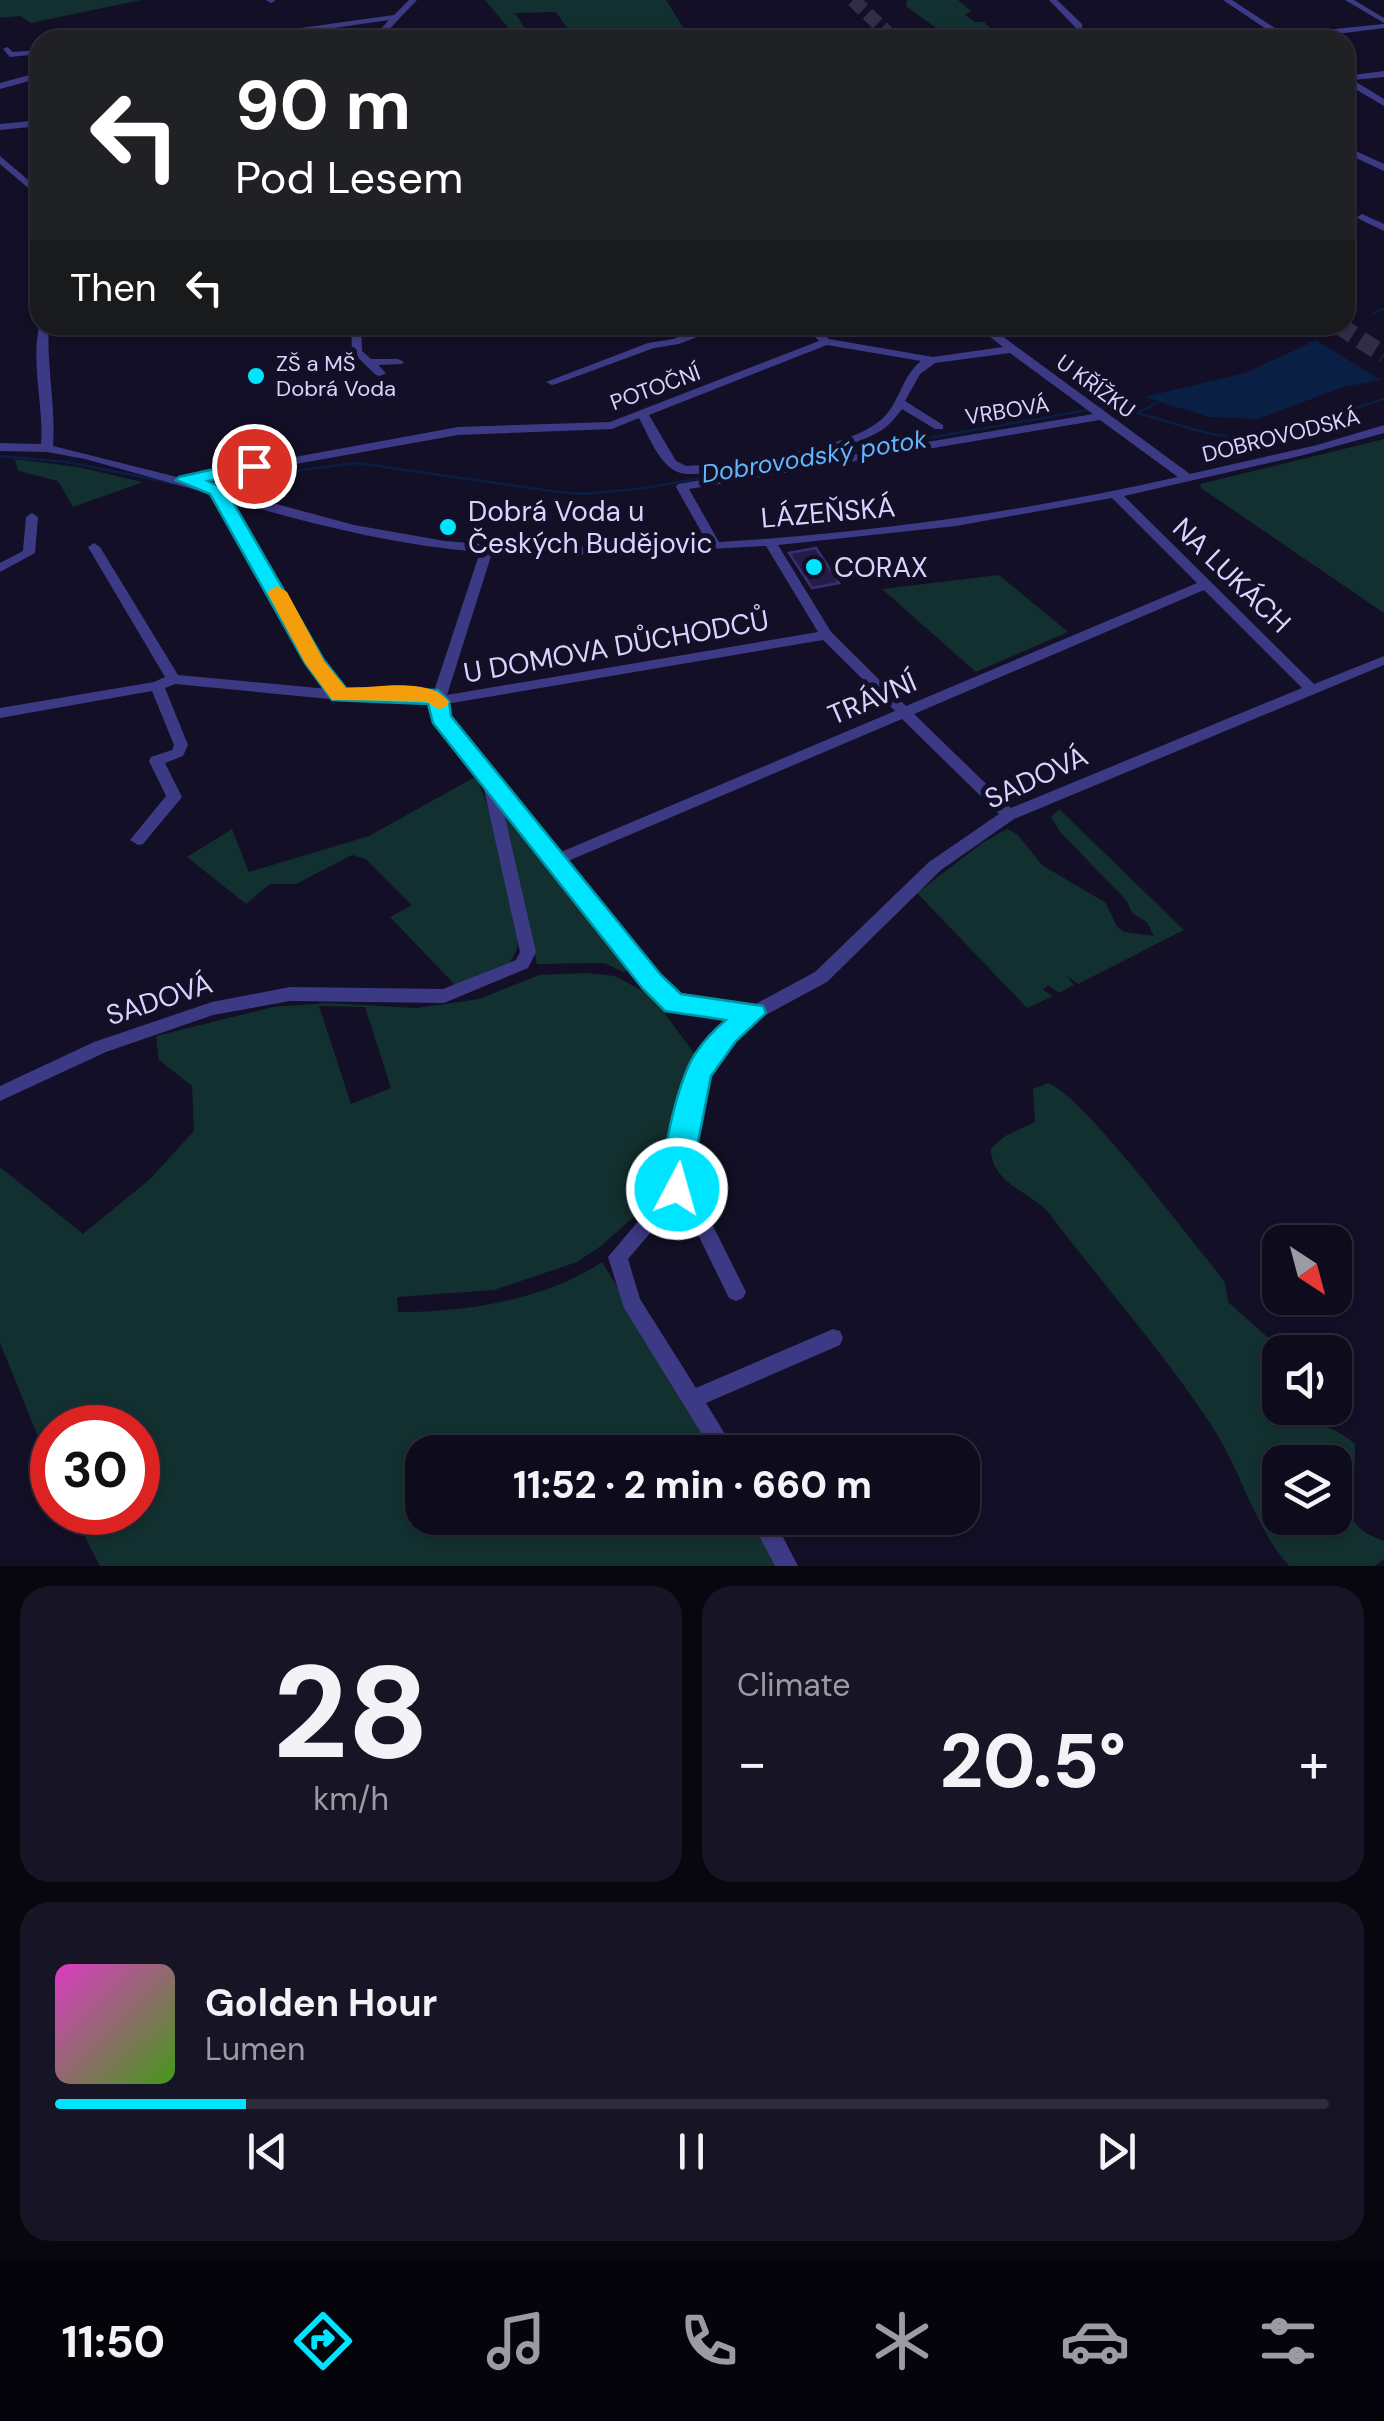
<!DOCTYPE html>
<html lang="en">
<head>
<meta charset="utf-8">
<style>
  :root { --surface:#0e0b1c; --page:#171425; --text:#f1f3f6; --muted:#9b9ba3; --line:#2e2b3b; --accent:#00e5ff }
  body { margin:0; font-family:"DM Sans",sans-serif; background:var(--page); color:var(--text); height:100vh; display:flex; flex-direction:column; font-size:38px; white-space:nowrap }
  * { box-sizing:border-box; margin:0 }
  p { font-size:32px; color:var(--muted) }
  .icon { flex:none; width:55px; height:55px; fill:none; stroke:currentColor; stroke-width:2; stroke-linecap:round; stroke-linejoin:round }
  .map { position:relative; height:1566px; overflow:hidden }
  .details { display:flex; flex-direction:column; gap:20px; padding:20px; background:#08060f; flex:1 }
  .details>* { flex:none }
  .banner { position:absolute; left:30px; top:30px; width:1325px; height:305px; border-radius:30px; box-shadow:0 2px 8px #0004,0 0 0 2px var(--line); background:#202124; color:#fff; overflow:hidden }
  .needle { width:65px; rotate:144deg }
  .tools { position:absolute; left:1262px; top:1225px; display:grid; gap:20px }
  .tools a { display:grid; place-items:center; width:90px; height:90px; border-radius:20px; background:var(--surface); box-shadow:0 2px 8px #0004,0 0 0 2px var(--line); font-size:50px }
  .speed { position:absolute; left:30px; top:1405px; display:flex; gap:20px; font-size:50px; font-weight:700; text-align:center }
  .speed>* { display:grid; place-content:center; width:130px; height:130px; border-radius:50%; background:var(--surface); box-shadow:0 2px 8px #0004,0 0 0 2px var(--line); line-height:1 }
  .speed .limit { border:15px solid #d22; background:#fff; color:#111 }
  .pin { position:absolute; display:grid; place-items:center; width:85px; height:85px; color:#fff; margin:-42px; border:5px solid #fff; border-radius:50%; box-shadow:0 2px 10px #0007 }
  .me { position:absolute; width:110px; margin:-55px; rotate:6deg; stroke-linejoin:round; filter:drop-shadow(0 0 8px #0008) }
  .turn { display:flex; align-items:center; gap:35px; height:210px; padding:0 40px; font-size:45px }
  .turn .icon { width:130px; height:130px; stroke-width:2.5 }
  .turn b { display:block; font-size:70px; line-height:85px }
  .then { display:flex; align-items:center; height:95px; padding:0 40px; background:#0003; gap:20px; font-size:38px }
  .big { font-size:75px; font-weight:800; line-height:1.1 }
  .details .card { flex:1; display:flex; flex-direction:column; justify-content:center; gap:15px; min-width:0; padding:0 35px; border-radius:30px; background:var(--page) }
  .details .dial { align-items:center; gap:0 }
  .dial b { font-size:130px; line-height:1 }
  .song { display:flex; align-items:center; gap:30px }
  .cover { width:120px; height:120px; border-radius:15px; background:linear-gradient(135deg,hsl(310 70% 55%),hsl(100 70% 35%)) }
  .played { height:10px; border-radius:5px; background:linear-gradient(90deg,var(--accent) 15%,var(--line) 15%) }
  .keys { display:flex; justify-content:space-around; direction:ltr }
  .heat { display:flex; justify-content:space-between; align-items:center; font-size:55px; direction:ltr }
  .details .tiles { flex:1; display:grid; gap:20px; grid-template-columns:1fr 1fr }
  .card:last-child { grid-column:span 2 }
  .trip { position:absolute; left:405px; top:1435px; width:575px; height:100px; border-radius:30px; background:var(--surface); box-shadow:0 2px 8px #0004,0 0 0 2px var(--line); font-weight:800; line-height:100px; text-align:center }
  .tabs { display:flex; height:160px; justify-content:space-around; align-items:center; background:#06040b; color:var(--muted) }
  .tabs .icon { width:70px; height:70px }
  .tabs .active { color:var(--accent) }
  .tabs b { font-size:45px; color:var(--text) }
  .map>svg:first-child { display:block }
  .green { fill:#12302f; fill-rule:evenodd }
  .water { fill:#0a1f44 }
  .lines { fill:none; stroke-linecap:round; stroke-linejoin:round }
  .stream { stroke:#0a1f44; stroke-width:2.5 }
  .building { fill:#241b47; stroke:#3b2d73; stroke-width:2.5 }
  .highway-tunnel-far1 { stroke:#312d47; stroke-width:14; stroke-dasharray:14 6; stroke-linecap:butt }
  .highway-tunnel { stroke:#312d47; stroke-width:18; stroke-dasharray:18 9; stroke-linecap:butt }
  .minor { fill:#3d3a85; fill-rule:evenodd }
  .route { fill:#00e5ff; stroke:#0095a6; stroke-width:2.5 }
  .slow { fill:#f59e0b }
  .poi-dot { fill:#00e5ff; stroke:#130f26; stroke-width:4 }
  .labels { text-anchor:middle; stroke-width:10; stroke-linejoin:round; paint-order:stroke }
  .far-poi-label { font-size:22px; fill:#d9d4ff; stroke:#130f26; text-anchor:start }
  .far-street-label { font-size:22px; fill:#d9d4ff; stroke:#130f26 }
  .far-water-label { font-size:25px; font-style:italic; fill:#62b6ff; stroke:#130f26 }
  .poi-label { font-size:28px; fill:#d9d4ff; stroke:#130f26; text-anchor:start }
  .street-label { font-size:28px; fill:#d9d4ff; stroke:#130f26 }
</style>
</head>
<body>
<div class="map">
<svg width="1384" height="1566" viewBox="0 0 1384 1566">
  <rect width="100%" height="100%" fill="#130f26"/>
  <!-- green -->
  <g class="green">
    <polygon points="0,0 141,0 31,23 20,16 0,18"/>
    <polygon points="485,0 666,0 691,40 575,40 556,12 515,13 530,36 516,37"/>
    <polygon points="907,0 958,0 971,11 965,15 974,22 984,22 1004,40 952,40 906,6"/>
    <polygon points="1384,439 1384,613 1201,488 1200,484"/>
    <polygon points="15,459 78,467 143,482 73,507 58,481 18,471"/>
    <polygon points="999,575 1068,632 976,672 882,589"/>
    <path d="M475 777C488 794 523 926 517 947 516 954 510 962 506 968L456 986 390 917 412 905 366 859 352 855 296 884H270L246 904 187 857 232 829 249 872 369 836Z"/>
    <polygon points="1059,809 1184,930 1078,984 1067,976 1074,985 1059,993 1048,985 1043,990 1053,996 1027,1008 917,893 982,843 1007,829 1017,834 1042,865 1106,903 1117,927 1124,932 1154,936 1147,922 1132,913 1127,901 1060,832 1051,817"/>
    <polygon points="502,811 600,934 630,964 629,970 623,972 605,963 537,964"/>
    <path d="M587 973 615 976 672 1007 665 1014 697 1057 668 1161 654 1178 646 1206 601 1246 577 1262 494 1290 397 1297 398 1312C466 1312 545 1300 602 1262L719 1452H422V1518H755L778 1566H100L73 1513 138 1512V1428H52V1471L0 1343V1167L83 1234 150 1179 194 1131 192 1086 159 1060 156 1036 273 1007 327 1003 417 1008 479 999 539 975ZM319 1006 365 1007 391 1088 351 1104Z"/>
    <path d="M1048 1083C1081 1094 1186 1234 1215 1269L1225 1283 1228 1302 1275 1344 1280 1352V1408H1305C1318 1428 1338 1428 1355 1444V1464L1345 1504C1353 1526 1364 1534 1384 1541V1559L1375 1566H1289C1253 1525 1242 1472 1212 1426 1163 1352 1102 1283 1048 1212 1028 1191 990 1182 991 1148L1005 1136 1035 1122 1033 1089ZM1280 1462H1335V1518H1280Z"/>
  </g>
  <!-- water -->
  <polygon class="water" points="1316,340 1381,380 1343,387 1258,419 1209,417 1144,397 1245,373"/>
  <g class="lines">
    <!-- stream -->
    <g class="stream">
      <polyline points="1374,313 1384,308"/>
      <polyline points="1139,412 1157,403"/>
      <polyline points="0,456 67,462 182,485"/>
      <path d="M197 483 357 463 558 492 585 494 645 488 1099 408C1149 409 1193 436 1243 438 1292 440 1338 412 1384 399"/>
    </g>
  </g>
  <!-- building -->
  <polygon class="building" points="816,548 839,583 812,588 789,553"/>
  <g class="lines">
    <!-- highway-tunnel-far1 -->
    <polyline class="highway-tunnel-far1" points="853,0 895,40"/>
    <!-- highway-tunnel -->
    <polyline class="highway-tunnel" points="1338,325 1384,355"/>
    <!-- minor -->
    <g class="minor">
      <polygon points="266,0 274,0 275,1 271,3"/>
      <polygon points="409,0 417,0 379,40 371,40 389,20 252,40 223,40 205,36 140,40 144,38 205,32 236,37 394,15"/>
      <polygon points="1049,0 1057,0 1082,24 1082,28 1076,28"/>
      <polygon points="1223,0 1232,0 1284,34 1384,24 1384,28 1289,40 1249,40 1275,35"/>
      <polygon points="1345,0 1354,0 1384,18 1384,23"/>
      <polygon points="7,47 13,52 40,50 40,54 10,57 3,49"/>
      <polygon points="1384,71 1384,77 1353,80 1384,99 1384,106 1345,83 1345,76"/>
      <polygon points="40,72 40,78 0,89 0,83"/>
      <polygon points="40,120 40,126 0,130 0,124"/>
      <polygon points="1345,146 1384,164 1384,171 1345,153"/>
      <polygon points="0,156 40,190 40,198 0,164"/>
      <polygon points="1362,214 1384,224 1384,231 1359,219 1357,217"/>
      <path d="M40 323V325H49C46 365 56 405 53 446L181 478 458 427 610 422 819 341 804 325H815L829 339 933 357 1003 347 975 325H987L1190 474 1317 445 1384 425V433L1300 456 1124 496 1314 684 1384 656V665L1014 819 941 870 827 982 760 1018 733 1039 705 1079 685 1170 746 1292 743 1298 736 1301 729 1298 680 1198 628 1259 640 1299 696 1388 833 1329 840 1331 843 1338 840 1345 706 1403 736 1452H713L624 1308 608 1257 667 1187C666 1167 681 1089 691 1072 703 1051 718 1032 736 1017L668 1008 646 987 552 863 501 800 536 952 528 968 444 1003 290 1001 213 1015 106 1052 0 1101V1086L94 1042 212 1002 290 987 443 989 516 960 520 952 481 776 436 721 431 703 427 700H340L175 684 165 688 188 745 183 756 165 763 182 797 143 844 138 845 130 840 166 796 149 761 151 757 172 750 174 745 152 691 0 718V708L154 682 165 677 88 547 94 543 100 547 178 675 328 689 308 663 214 495 85 459 47 452 0 451V443L41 444C44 404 30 362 40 323ZM827 345 921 361C901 377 900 403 882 419 847 451 734 463 686 466L676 461 649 415ZM1010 353 1093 414 678 484 676 487 707 542 569 547 507 546 445 541 354 525 195 482 458 435 612 429 639 418C649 436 660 468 681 473 693 476 709 472 720 470 771 465 827 457 873 435 886 429 894 420 902 409L935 429H943V425L905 401 920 374 935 363ZM1100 420 1178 477C1027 511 873 533 719 542L689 489ZM1112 498 1197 583 906 706 831 632 778 545 956 526ZM229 500C311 524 394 545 480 552L434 691 344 690 321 661ZM766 546 818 632 447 695 492 553 600 555ZM1204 590 1302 688 1011 808 914 714ZM823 640 895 711 561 852 448 717 446 704ZM902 719 999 814 929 862 815 972 752 1006 679 997 658 977 568 861Z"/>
      <polygon points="351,325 361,325 362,351 371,359 398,359 404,362 402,364 378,365 386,373 380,376 376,375 352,352"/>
      <polygon points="713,325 728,325 679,344 654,348 556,384 552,385 546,382 648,343 673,339"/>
      <polygon points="32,513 38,517 35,553 0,572 0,563 23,551 26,517"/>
      <polygon points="750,1518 773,1518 798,1566 775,1566"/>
    </g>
  </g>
  <!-- route -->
  <path class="route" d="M254 460 260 462V470L208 481 226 490 324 660 346 688 438 690 449 701 451 716 661 975 681 994 763 1006 766 1013 736 1041 711 1076 687 1198 677 1201 667 1198C655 1172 678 1079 695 1054 703 1042 715 1029 726 1020L665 1011 643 989 433 723 428 704 332 700 305 663 210 494 176 480 179 477Z"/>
  <!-- slow -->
  <path class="slow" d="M277 586 287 592 324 661 346 688C376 688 430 676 449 702L446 707 438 709 425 701 332 700 305 663 267 592Z"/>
  <!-- markers -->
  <g class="poi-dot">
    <circle cx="256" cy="376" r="10"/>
    <circle cx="448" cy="527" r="10"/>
    <circle cx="814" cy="567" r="10"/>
  </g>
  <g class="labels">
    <!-- far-poi labels -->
    <g class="far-poi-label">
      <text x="276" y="371">ZŠ a MŠ<tspan x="276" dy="25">Dobrá Voda</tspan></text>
    </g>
    <!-- far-street labels -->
    <g class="far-street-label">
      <text transform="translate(1096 386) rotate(36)" y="8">U KŘÍŽKU</text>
      <text transform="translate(655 387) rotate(-20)" y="8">POTOČNÍ</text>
      <text transform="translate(1007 410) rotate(-9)" y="8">VRBOVÁ</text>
      <text transform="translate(1281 435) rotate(-14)" y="8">DOBROVODSKÁ</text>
    </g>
    <!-- far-water labels -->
    <g class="far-water-label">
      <text transform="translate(814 456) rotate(-9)" y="9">Dobrovodský potok</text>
    </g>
    <!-- poi labels -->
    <g class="poi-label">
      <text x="468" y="521">Dobrá Voda u<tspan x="468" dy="32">Českých Budějovic</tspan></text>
      <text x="834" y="577">CORAX</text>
    </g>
    <!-- street labels -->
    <g class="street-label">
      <text transform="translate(828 512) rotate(-5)" y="10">LÁZEŇSKÁ</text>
      <text transform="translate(1232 575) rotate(44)" y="10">NA LUKÁCH</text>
      <text transform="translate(616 646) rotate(-10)" y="10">U DOMOVA DŮCHODCŮ</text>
      <text transform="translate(872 698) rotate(-23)" y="10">TRÁVNÍ</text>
      <text transform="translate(1036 777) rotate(-25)" y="10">SADOVÁ</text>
      <text transform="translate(159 999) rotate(-18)" y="10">SADOVÁ</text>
    </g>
  </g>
</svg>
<div class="tools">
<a><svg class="needle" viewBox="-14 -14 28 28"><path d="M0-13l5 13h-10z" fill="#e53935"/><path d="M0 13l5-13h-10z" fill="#9b9ba3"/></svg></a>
<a><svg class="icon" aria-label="sound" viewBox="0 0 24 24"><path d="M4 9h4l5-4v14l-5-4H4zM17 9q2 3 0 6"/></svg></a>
<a><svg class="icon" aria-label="layers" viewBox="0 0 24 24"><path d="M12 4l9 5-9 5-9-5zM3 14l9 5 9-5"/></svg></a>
</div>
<div class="speed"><div class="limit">30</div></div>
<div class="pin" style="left:254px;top:466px;background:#d93025"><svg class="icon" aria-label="arrive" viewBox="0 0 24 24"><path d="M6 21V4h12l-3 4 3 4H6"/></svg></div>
<svg class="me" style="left:677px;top:1189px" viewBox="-20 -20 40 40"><circle r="17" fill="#00e5ff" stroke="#fff" stroke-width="3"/><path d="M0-11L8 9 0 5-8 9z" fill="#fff"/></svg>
<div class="trip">11:52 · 2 min · 660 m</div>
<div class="banner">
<div class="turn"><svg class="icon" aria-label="left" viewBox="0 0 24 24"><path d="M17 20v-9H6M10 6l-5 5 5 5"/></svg><div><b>90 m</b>Pod Lesem</div></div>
<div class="then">Then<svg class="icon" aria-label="left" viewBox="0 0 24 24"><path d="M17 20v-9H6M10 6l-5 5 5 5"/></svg></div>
</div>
</div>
<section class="details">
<div class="tiles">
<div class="card dial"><b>28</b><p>km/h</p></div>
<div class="card"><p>Climate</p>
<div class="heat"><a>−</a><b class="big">20.5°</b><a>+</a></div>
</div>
<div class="card">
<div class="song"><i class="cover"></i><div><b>Golden Hour</b><p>Lumen</p></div></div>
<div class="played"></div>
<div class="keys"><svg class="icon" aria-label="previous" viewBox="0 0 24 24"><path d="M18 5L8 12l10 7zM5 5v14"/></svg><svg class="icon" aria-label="pause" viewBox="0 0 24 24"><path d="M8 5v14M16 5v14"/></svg><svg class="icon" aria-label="next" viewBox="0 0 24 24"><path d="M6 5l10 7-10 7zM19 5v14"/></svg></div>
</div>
</div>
</section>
<nav class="tabs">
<b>11:50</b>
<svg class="icon active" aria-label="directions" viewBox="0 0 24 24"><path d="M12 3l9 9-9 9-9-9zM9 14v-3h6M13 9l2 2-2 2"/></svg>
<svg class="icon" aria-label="music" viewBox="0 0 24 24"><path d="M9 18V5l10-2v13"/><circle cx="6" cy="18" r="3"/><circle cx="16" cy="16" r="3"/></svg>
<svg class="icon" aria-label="phone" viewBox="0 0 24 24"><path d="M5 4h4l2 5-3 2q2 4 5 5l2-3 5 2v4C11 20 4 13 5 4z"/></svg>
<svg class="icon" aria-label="climate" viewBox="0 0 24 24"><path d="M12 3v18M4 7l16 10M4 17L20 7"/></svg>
<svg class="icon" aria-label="car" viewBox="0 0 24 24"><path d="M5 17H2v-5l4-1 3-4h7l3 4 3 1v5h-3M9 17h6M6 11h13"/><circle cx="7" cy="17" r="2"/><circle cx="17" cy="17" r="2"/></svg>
<svg class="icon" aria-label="filters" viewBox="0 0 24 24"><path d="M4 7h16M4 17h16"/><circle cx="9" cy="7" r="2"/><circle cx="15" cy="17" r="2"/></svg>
</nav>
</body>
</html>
